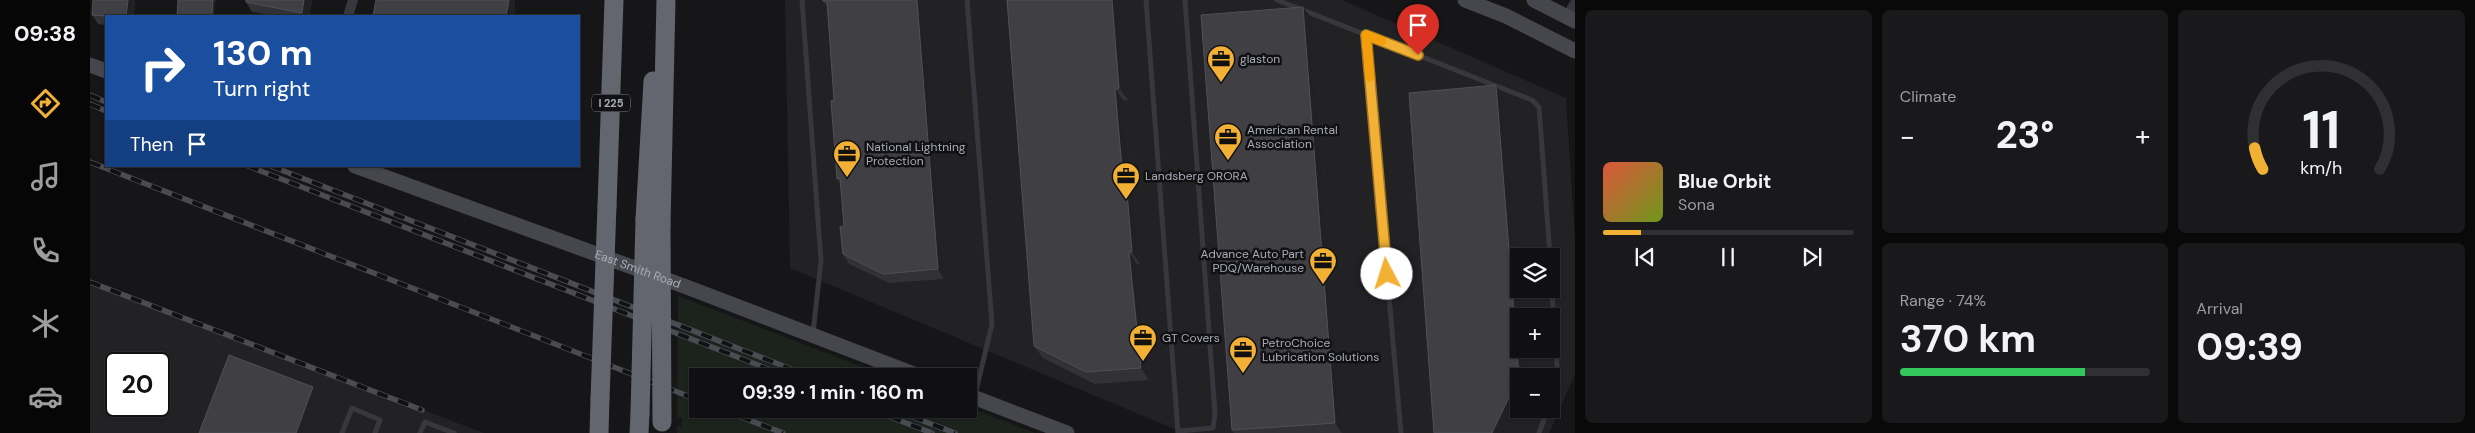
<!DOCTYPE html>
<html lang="en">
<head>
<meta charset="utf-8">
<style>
  :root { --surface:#101012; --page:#19191b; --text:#f1f3f6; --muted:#9c9d9f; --line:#303032; --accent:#f2b134 }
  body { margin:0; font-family:"DM Sans",sans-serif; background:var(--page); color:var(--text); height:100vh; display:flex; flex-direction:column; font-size:19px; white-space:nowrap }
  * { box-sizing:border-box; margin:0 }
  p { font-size:16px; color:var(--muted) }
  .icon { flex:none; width:28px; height:28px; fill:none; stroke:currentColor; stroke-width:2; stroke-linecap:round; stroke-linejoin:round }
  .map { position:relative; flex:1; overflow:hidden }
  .panel { display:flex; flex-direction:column; gap:10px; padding:10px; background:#09090a; width:900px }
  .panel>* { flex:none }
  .top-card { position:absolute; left:15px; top:15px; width:475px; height:152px; border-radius:0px; box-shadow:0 1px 4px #0004,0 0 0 1px var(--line); background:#1a4fa0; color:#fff; overflow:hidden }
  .tools { position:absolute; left:1420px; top:248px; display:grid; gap:10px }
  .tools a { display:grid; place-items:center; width:50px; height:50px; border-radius:0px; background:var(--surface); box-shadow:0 1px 4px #0004,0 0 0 1px var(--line); font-size:25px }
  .speed { position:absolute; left:15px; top:352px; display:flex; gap:10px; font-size:25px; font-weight:700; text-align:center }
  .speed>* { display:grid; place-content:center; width:65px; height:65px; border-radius:50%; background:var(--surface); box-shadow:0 1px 4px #0004,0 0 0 1px var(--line); line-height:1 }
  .speed .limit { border:2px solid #111; border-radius:8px; background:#fff; color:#111 }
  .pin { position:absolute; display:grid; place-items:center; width:42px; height:42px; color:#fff; margin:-51px -21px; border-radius:50% 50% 50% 0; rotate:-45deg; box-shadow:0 0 5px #0007 }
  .pin .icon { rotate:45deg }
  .me { position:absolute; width:55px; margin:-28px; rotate:355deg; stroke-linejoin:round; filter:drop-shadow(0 0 4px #0008) }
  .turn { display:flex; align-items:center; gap:18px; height:105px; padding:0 25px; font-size:22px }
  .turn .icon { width:65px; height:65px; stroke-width:2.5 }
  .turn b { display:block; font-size:35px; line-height:42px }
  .then { display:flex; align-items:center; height:48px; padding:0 25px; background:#0003; gap:10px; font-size:19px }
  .big { font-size:38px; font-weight:700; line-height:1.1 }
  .panel .widget { flex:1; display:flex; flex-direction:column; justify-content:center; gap:8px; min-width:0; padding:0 18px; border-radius:8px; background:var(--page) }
  .panel .dial { align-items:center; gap:0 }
  .dial svg { height:130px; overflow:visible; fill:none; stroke:var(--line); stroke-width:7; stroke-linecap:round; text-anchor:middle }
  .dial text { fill:var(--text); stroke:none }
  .song { display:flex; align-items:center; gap:15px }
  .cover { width:60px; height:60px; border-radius:8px; background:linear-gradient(135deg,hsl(10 70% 55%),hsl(80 70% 35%)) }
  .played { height:5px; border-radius:2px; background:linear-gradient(90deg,var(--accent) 15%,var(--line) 15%) }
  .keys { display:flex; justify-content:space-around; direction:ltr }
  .heat { display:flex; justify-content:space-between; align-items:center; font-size:28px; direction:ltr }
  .charge { height:8px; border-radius:4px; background:linear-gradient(90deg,#34c759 74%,var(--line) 0) }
  .panel .tiles { flex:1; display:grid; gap:10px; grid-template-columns:repeat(3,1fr) }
  .widget:first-child { grid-row:span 2 }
  .trip { position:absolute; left:599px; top:368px; width:288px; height:50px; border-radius:0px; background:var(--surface); box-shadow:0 1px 4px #0004,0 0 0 1px var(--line); font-weight:700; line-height:50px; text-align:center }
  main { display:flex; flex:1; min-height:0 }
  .dock { display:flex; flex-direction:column; width:90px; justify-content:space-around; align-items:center; background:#060607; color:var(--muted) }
  .dock .icon { width:35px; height:35px }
  .dock .current { color:var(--accent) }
  .dock b { font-size:22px; color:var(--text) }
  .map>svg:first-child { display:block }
  .built { fill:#222225; fill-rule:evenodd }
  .green { fill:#1c231d }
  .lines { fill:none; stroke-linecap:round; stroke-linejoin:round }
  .lane { stroke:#37383d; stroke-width:5 }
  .street { stroke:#37383d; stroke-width:10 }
  .secondary { stroke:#45474d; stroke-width:15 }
  .highway { stroke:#63666e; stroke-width:19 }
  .rail-casing { stroke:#4a4c52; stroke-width:5.5 }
  .rail { stroke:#111113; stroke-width:4; stroke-dasharray:11; stroke-linecap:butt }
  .highway-bridge { stroke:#63666e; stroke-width:19 }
  .wall { fill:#323236 }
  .shaded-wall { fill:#212124 }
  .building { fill:#3f3f44; stroke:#4f5156 }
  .route-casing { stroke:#9d7322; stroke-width:12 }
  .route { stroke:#f2b134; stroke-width:9 }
  .slow { stroke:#f59e0b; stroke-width:9 }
  .labels { text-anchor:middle; stroke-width:5; stroke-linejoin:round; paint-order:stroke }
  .shield { fill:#111113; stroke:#7b7e86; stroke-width:1 }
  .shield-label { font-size:11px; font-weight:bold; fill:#a8adb8 }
  .poi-label { font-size:12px; fill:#a8adb8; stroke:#111113; text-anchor:start }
  .street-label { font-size:12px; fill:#a8adb8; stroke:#111113 }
</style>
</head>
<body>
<main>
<nav class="dock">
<b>09:38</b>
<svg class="icon current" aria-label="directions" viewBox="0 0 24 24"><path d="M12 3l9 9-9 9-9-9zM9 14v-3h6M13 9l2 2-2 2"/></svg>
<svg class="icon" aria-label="music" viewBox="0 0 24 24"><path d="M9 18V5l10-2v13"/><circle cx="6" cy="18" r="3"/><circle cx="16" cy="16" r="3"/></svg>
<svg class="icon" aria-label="phone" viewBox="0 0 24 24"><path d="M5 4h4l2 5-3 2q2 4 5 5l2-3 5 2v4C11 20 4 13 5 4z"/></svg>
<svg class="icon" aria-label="climate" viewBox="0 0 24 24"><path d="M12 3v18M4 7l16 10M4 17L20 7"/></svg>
<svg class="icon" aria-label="car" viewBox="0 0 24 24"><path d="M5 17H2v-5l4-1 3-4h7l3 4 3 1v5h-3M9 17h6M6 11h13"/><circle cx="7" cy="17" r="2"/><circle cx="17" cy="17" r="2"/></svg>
</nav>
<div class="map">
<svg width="1485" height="433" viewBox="0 0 1485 433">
  <rect width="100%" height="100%" fill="#161618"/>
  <!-- built -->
  <g class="built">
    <path d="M695 0H1252L1476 98 1485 240V375L1459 433H1094L700 268ZM1429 256H1461V289H1429ZM1429 316H1461V349H1429ZM1429 376H1461V409H1429Z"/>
    <path d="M0 283 394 433H0ZM26 364H69V406H26Z"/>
  </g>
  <!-- green -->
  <polygon class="green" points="588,296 796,376 608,376 608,409 878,407 945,433 587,433 587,426 591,427 592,418 587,417"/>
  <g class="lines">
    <!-- lane -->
    <g class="lane">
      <polyline points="712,0 731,261 723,333"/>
      <polyline points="877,0 902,324 885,395"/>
      <polyline points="1056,0 1088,433"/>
      <polyline points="1187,0 1442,100 1449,107 1460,256"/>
      <polyline points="1276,35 1311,433"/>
      <polyline points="1461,280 1468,380 1461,400"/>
      <polyline points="1089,431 1123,428 1125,414 1095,0"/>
      <polyline points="252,433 262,408 290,420 285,433"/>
      <polyline points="330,433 335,422 364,433"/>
      <polyline points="1449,433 1458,409"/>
    </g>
    <!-- street -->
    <g class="street">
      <polyline points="258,16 263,0"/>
      <polyline points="1477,16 1485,3"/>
    </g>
    <!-- secondary -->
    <g class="secondary">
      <polyline points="1375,0 1416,16 1485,51"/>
      <polyline points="1444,0 1485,21"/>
      <polyline points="0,65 16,71"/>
      <path id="s1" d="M265 166 594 286 829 376"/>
      <polyline points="878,395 977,433"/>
    </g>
    <!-- highway -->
    <g class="highway">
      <polyline points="517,206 524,0"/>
      <polyline points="555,219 563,81"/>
      <polyline points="571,225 576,0"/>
      <polyline points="509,433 510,399"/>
      <polyline points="549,433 550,414"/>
    </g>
    <!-- rail casing -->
    <g class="rail-casing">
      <g id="rail">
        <polyline points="0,95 16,102"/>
        <polyline points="0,104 16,111"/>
        <polyline points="0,162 608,400"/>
        <polyline points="158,166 696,376"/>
        <polyline points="181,166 719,376"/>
        <polyline points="0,282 332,410"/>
        <polyline points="630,409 693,433"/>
        <polyline points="780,409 842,433"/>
        <polyline points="802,409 865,433"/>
      </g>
    </g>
    <!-- rail -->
    <use href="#rail" class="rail"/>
    <!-- highway-bridge -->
    <g class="highway-bridge">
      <polyline points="571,225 572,422"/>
      <polyline points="510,399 517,206"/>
      <polyline points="550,414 555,219"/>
    </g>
  </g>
  <!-- wall -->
  <g class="wall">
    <polygon points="45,0 44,16 16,16 16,25 8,24 2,15"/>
    <polygon points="222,0 219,16 187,16 162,12 156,2"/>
    <polygon points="833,0 854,279 799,283 759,264 753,254 754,226 751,184 747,179 744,100 737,7 733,1"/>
    <polygon points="917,0 1026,0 1030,6 1038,100 1034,101 1040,175 1043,180 1050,264 1047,264 1059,380 1005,384 953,358 944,346"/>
    <polygon points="1222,19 1253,433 1144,433 1142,430"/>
  </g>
  <!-- shaded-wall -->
  <g class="shaded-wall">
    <polygon points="38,0 45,0 44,16 36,16"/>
    <polygon points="123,0 126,0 124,16 122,16"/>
    <polygon points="214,0 222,0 219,16 214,16 212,13"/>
    <polygon points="419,0 425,0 425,16 416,16"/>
    <polygon points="827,0 833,0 854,279 848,269"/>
    <polygon points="1022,0 1026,0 1030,6 1038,100 1029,88"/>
    <polygon points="1213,7 1222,19 1253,433 1252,433 1245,423"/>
    <polygon points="1406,85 1414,97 1429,278 1429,289 1430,289 1432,316 1429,316 1429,349 1434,349 1436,376 1429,376"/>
    <polygon points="1025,89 1034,101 1040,175 1043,180 1050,264 1042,252 1032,168"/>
    <polygon points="1039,252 1047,264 1059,380 1051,368"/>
    <polygon points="1429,378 1429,407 1416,433 1402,433"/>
    <polygon points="223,387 230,397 216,433 206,433"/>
  </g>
  <!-- building -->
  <g class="building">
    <polygon points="3,0 38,0 36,16 16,16 2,15"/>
    <polygon points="88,0 123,0 122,16 87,16"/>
    <polygon points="156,0 214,0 212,13 156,2"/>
    <polygon points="286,0 419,0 418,6 416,16 283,16"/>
    <polygon points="733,0 827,0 848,269 793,274 753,254 750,227 754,226 750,178 747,179 741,101 744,100 737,1 733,1"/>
    <polygon points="917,0 1022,0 1029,88 1025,89 1032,168 1035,168 1042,252 1039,252 1051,368 996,372 944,346"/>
    <polygon points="1213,7 1245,423 1142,430 1111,15"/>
    <polygon points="1406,85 1429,376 1402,433 1344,433 1319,93"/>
    <polygon points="139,355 223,387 206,433 109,433"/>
  </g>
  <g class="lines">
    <!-- route casing -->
    <g class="route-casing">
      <polyline id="route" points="1297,274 1276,35 1328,55"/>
    </g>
    <!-- route -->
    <use href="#route" class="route"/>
    <!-- slow -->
    <polyline class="slow" points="1280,77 1276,35 1292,41"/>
  </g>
  <!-- icons -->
  <defs>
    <g id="office-pin" transform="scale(1.4375)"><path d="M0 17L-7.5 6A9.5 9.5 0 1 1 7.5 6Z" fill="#f2b134" stroke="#111113"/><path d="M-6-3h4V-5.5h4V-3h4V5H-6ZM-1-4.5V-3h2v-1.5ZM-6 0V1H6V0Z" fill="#111"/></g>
  </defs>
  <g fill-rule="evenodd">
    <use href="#office-pin" x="1131" y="59"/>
    <use href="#office-pin" x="1138" y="137"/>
    <use href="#office-pin" x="757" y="154"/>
    <use href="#office-pin" x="1036" y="176"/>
    <use href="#office-pin" x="1233" y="261"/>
    <use href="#office-pin" x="1053" y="338"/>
    <use href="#office-pin" x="1153" y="350"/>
  </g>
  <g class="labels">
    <!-- shield labels -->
    <rect class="shield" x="502" y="94.5" width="38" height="17" rx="4"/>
    <g class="shield-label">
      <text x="521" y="107">I 225</text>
    </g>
    <!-- poi labels -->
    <g class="poi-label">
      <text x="1150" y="63">glaston</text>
      <text x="1157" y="134">American Rental<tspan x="1157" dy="14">Association</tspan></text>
      <text x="776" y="151">National Lightning<tspan x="776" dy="14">Protection</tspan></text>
      <text x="1055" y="180">Landsberg ORORA</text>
      <text x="1214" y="258" text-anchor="end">Advance Auto Part<tspan x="1214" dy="14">PDQ/Warehouse</tspan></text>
      <text x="1072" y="342">GT Covers</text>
      <text x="1172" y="347">PetroChoice<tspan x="1172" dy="14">Lubrication Solutions</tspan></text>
    </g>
    <!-- street labels -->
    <g class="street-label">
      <text dy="4" stroke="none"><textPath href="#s1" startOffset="301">East Smith Road</textPath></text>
    </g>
  </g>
</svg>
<div class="tools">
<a><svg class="icon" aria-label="layers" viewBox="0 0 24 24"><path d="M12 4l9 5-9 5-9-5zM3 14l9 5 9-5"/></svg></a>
<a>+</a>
<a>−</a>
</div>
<div class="speed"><div class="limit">20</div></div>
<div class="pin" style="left:1328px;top:55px;background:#d93025"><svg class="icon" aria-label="arrive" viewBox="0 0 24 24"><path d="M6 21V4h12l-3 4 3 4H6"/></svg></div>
<svg class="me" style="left:1297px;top:274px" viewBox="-20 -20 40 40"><circle r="19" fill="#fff"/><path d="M0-13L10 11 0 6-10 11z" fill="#f2b134"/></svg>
<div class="trip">09:39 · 1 min · 160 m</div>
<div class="top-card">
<div class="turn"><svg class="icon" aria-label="right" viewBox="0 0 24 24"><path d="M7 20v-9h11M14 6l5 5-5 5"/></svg><div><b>130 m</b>Turn right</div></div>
<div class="then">Then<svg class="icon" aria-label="arrive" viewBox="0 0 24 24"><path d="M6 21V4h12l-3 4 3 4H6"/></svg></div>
</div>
</div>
<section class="panel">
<div class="tiles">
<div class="widget">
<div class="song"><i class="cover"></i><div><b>Blue Orbit</b><p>Sona</p></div></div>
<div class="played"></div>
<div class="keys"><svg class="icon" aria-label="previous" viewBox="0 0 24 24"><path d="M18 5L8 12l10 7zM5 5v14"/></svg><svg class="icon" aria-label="pause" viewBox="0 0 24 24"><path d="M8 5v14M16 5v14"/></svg><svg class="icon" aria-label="next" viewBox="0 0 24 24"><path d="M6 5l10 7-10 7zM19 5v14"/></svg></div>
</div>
<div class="widget"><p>Climate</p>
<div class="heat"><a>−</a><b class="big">23°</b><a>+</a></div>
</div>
<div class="widget dial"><svg viewBox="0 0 100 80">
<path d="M14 69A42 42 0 1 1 86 69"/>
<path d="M14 69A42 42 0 0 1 9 56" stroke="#f2b134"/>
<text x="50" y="56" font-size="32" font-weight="700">11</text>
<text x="50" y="72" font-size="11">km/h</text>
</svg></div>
<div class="widget"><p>Range · 74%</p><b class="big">370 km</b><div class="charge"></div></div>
<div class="widget"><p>Arrival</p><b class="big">09:39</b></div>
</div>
</section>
</main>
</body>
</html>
